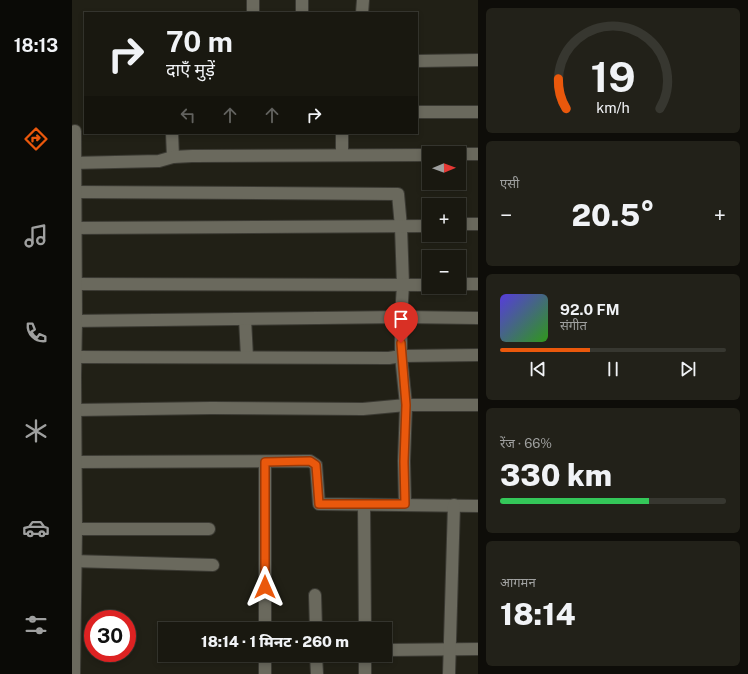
<!DOCTYPE html>
<html lang="hi">
<head>
<meta charset="utf-8">
<style>
  :root { --surface:#191810; --page:#222119; --text:#f1f3f6; --muted:#9fa09f; --line:#373730; --accent:#ea580c }
  body { margin:0; font-family:"Public Sans","Noto Sans Devanagari",sans-serif; background:var(--page); color:var(--text); height:100vh; display:flex; flex-direction:column; font-size:15px; white-space:nowrap }
  * { box-sizing:border-box; margin:0 }
  p { font-size:13px; color:var(--muted) }
  .icon { flex:none; width:22px; height:22px; fill:none; stroke:currentColor; stroke-width:2; stroke-linecap:round; stroke-linejoin:round }
  .map { position:relative; flex:1; overflow:hidden }
  .drawer { display:flex; flex-direction:column; gap:8px; padding:8px; background:#0e0d09; width:270px }
  .drawer>* { flex:none }
  .hud { position:absolute; left:12px; top:12px; width:334px; height:122px; border-radius:0px; box-shadow:0 2px 6px #0003,0 0 0 1px var(--line); background:#191810; color:var(--text); overflow:hidden }
  .needle { width:26px; rotate:89deg }
  .buttons { position:absolute; left:350px; top:146px; display:grid; gap:8px }
  .buttons a { display:grid; place-items:center; width:44px; height:44px; border-radius:0px; background:var(--surface); box-shadow:0 2px 6px #0003,0 0 0 1px var(--line); font-size:20px }
  .speed { position:absolute; left:12px; top:610px; display:flex; gap:8px; font-size:20px; font-weight:700; text-align:center }
  .speed>* { display:grid; place-content:center; width:52px; height:52px; border-radius:50%; background:var(--surface); box-shadow:0 2px 6px #0003,0 0 0 1px var(--line); line-height:1 }
  .speed .limit { border:6px solid #d22; background:#fff; color:#111 }
  .pin { position:absolute; display:grid; place-items:center; width:34px; height:34px; color:#fff; margin:-41px -17px; border-radius:50% 50% 50% 0; rotate:-45deg; box-shadow:0 0 4px #0007 }
  .pin .icon { rotate:45deg }
  .me { position:absolute; width:44px; margin:-22px; rotate:0deg; stroke-linejoin:round; filter:drop-shadow(0 0 3px #0008) }
  .turn { display:flex; align-items:center; gap:14px; height:84px; padding:0 16px; font-size:18px }
  .turn .icon { width:52px; height:52px; stroke-width:2.5 }
  .turn b { display:block; font-size:28px; line-height:34px }
  .lanes { display:flex; align-items:center; height:38px; padding:0 16px; background:#0003; justify-content:center; gap:20px; direction:ltr }
  .lanes .off { opacity:.35 }
  .big { font-size:30px; font-weight:800; line-height:1.1 }
  .drawer .widget { flex:1; display:flex; flex-direction:column; justify-content:center; gap:6px; min-width:0; padding:0 14px; border-radius:6px; background:var(--page) }
  .drawer .dial { align-items:center; gap:0 }
  .dial svg { height:104px; overflow:visible; fill:none; stroke:var(--line); stroke-width:7; stroke-linecap:round; text-anchor:middle }
  .dial text { fill:var(--text); stroke:none }
  .song { display:flex; align-items:center; gap:12px }
  .cover { width:48px; height:48px; border-radius:6px; background:linear-gradient(135deg,hsl(250 70% 55%),hsl(110 70% 35%)) }
  .played { height:4px; border-radius:2px; background:linear-gradient(90deg,var(--accent) 40%,var(--line) 40%) }
  .keys { display:flex; justify-content:space-around; direction:ltr }
  .heat { display:flex; justify-content:space-between; align-items:center; font-size:22px; direction:ltr }
  .charge { height:6px; border-radius:3px; background:linear-gradient(90deg,#34c759 66%,var(--line) 0) }
  .trip { position:absolute; left:86px; top:622px; width:234px; height:40px; border-radius:0px; background:var(--surface); box-shadow:0 2px 6px #0003,0 0 0 1px var(--line); font-weight:800; line-height:40px; text-align:center }
  main { display:flex; flex:1; min-height:0 }
  .dock { display:flex; flex-direction:column; width:72px; justify-content:space-around; align-items:center; background:#0a0a06; color:var(--muted) }
  .dock .icon { width:28px; height:28px }
  .dock .current { color:var(--accent) }
  .dock b { font-size:18px; color:var(--text) }
  .map>svg:first-child { display:block }
  .lines { fill:none; stroke-linecap:round; stroke-linejoin:round }
  .minor-casing { stroke:#3b3a33; stroke-width:14 }
  .minor { stroke:#6a695d; stroke-width:12 }
  .route-casing { stroke:#983908; stroke-width:10 }
  .route { stroke:#ea580c; stroke-width:7 }
</style>
</head>
<body>
<main>
<nav class="dock">
<b>18:13</b>
<svg class="icon current" aria-label="directions" viewBox="0 0 24 24"><path d="M12 3l9 9-9 9-9-9zM9 14v-3h6M13 9l2 2-2 2"/></svg>
<svg class="icon" aria-label="music" viewBox="0 0 24 24"><path d="M9 18V5l10-2v13"/><circle cx="6" cy="18" r="3"/><circle cx="16" cy="16" r="3"/></svg>
<svg class="icon" aria-label="phone" viewBox="0 0 24 24"><path d="M5 4h4l2 5-3 2q2 4 5 5l2-3 5 2v4C11 20 4 13 5 4z"/></svg>
<svg class="icon" aria-label="climate" viewBox="0 0 24 24"><path d="M12 3v18M4 7l16 10M4 17L20 7"/></svg>
<svg class="icon" aria-label="car" viewBox="0 0 24 24"><path d="M5 17H2v-5l4-1 3-4h7l3 4 3 1v5h-3M9 17h6M6 11h13"/><circle cx="7" cy="17" r="2"/><circle cx="17" cy="17" r="2"/></svg>
<svg class="icon" aria-label="filters" viewBox="0 0 24 24"><path d="M4 7h16M4 17h16"/><circle cx="9" cy="7" r="2"/><circle cx="15" cy="17" r="2"/></svg>
</nav>
<div class="map">
<svg width="406" height="674" viewBox="0 0 406 674">
  <rect width="100%" height="100%" fill="#212016"/>
  <g class="lines">
    <!-- minor casing -->
    <g class="minor-casing">
      <g id="minor">
        <polyline points="181,0 181,13"/>
        <polyline points="230,13 230,0"/>
        <polyline points="290,13 291,0"/>
        <polyline points="345,61 406,60"/>
        <polyline points="345,112 406,112"/>
        <polyline points="100,133 101,157"/>
        <polyline points="270,133 270,155"/>
        <polyline points="387,154 406,154"/>
        <polyline points="0,163 87,161 101,157 120,156 357,155"/>
        <polyline points="3,192 326,194 329,227 331,285 329,317 329,356 334,405 332,461 333,505"/>
        <polyline points="387,224 406,224"/>
        <polyline points="0,228 357,226"/>
        <polyline points="0,284 357,285"/>
        <polyline points="387,284 406,284"/>
        <polyline points="173,319 175,357"/>
        <polyline points="0,321 329,317 406,318"/>
        <polyline points="0,357 317,358 329,356 406,355"/>
        <polyline points="3,410 139,408 291,409 334,405 406,405"/>
        <polyline points="4,462 238,461 244,465 247,504 406,506"/>
        <polyline points="193,462 193,629"/>
        <polyline points="292,505 293,629"/>
        <polyline points="4,529 137,529"/>
        <polyline points="0,561 141,565"/>
        <polyline points="243,595 244,629"/>
        <polyline points="313,650 406,649"/>
        <polyline points="244,655 245,674"/>
        <polyline points="293,655 293,674"/>
        <polyline points="2,674 4,529 3,376 4,321 3,131"/>
        <polyline points="193,674 193,655"/>
        <polyline points="377,674 382,505"/>
      </g>
    </g>
    <!-- minor -->
    <use href="#minor" class="minor"/>
  </g>
  <g class="lines">
    <!-- route casing -->
    <g class="route-casing">
      <polyline id="route" points="193,587 193,462 238,461 244,465 247,504 333,504 332,462 334,405 329,343"/>
    </g>
    <!-- route -->
    <use href="#route" class="route"/>
  </g>
</svg>
<div class="buttons">
<a><svg class="needle" viewBox="-14 -14 28 28"><path d="M0-13l5 13h-10z" fill="#e53935"/><path d="M0 13l5-13h-10z" fill="#9fa09f"/></svg></a>
<a>+</a>
<a>−</a>
</div>
<div class="speed"><div class="limit">30</div></div>
<div class="pin" style="left:329px;top:343px;background:#d93025"><svg class="icon" aria-label="arrive" viewBox="0 0 24 24"><path d="M6 21V4h12l-3 4 3 4H6"/></svg></div>
<svg class="me" style="left:193px;top:587px" viewBox="-20 -20 40 40"><path d="M0-17L14 15 0 8-14 15z" fill="#ea580c" stroke="#fff" stroke-width="4"/></svg>
<div class="trip">18:14 · 1 मिनट · 260 m</div>
<div class="hud">
<div class="turn"><svg class="icon" aria-label="right" viewBox="0 0 24 24"><path d="M7 20v-9h11M14 6l5 5-5 5"/></svg><div><b>70 m</b>दाएँ मुड़ें</div></div>
<div class="lanes"><svg class="icon off" aria-label="left" viewBox="0 0 24 24"><path d="M17 20v-9H6M10 6l-5 5 5 5"/></svg><svg class="icon off" aria-label="ahead" viewBox="0 0 24 24"><path d="M12 20V5M6 11l6-6 6 6"/></svg><svg class="icon off" aria-label="ahead" viewBox="0 0 24 24"><path d="M12 20V5M6 11l6-6 6 6"/></svg><svg class="icon" aria-label="right" viewBox="0 0 24 24"><path d="M7 20v-9h11M14 6l5 5-5 5"/></svg></div>
</div>
</div>
<section class="drawer">
<div class="widget dial"><svg viewBox="0 0 100 80">
<path d="M14 69A42 42 0 1 1 86 69"/>
<path d="M14 69A42 42 0 0 1 8 46" stroke="#ea580c"/>
<text x="50" y="56" font-size="32" font-weight="700">19</text>
<text x="50" y="72" font-size="11">km/h</text>
</svg></div>
<div class="widget"><p>एसी</p>
<div class="heat"><a>−</a><b class="big">20.5°</b><a>+</a></div>
</div>
<div class="widget">
<div class="song"><i class="cover"></i><div><b>92.0 FM</b><p>संगीत</p></div></div>
<div class="played"></div>
<div class="keys"><svg class="icon" aria-label="previous" viewBox="0 0 24 24"><path d="M18 5L8 12l10 7zM5 5v14"/></svg><svg class="icon" aria-label="pause" viewBox="0 0 24 24"><path d="M8 5v14M16 5v14"/></svg><svg class="icon" aria-label="next" viewBox="0 0 24 24"><path d="M6 5l10 7-10 7zM19 5v14"/></svg></div>
</div>
<div class="widget"><p>रेंज · 66%</p><b class="big">330 km</b><div class="charge"></div></div>
<div class="widget"><p>आगमन</p><b class="big">18:14</b></div>
</section>
</main>
</body>
</html>
